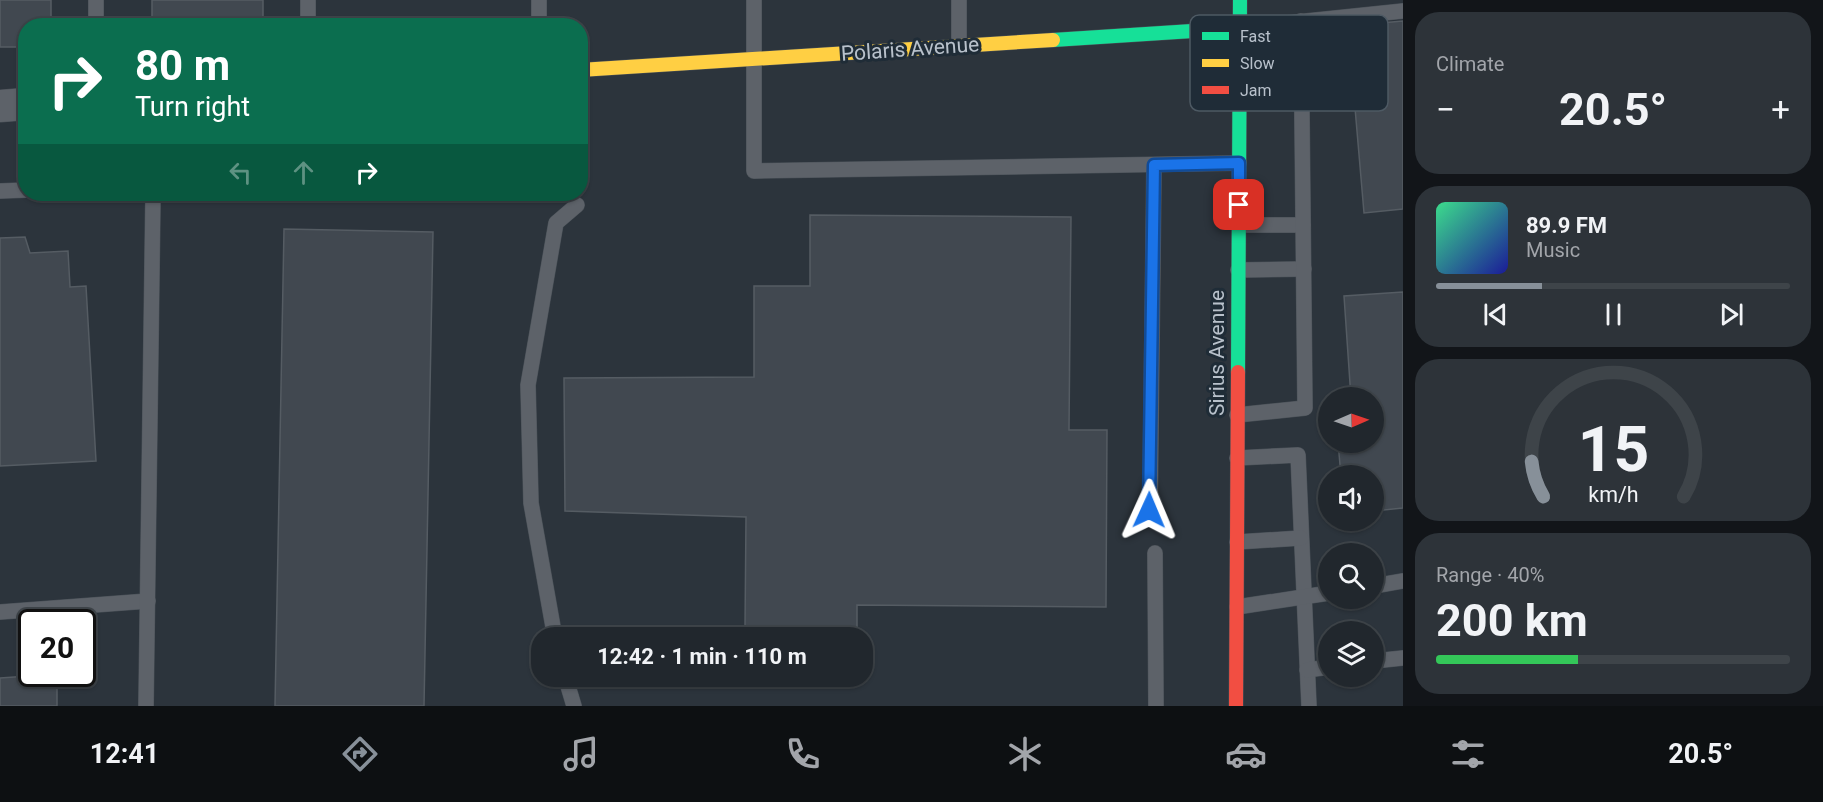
<!DOCTYPE html>
<html lang="en">
<head>
<meta charset="utf-8">
<style>
  :root { --surface:#21272d; --page:#2d3339; --text:#f1f3f6; --muted:#a2a5aa; --line:#3e4449; --accent:#879099 }
  body { margin:0; font-family:Roboto,sans-serif; background:var(--page); color:var(--text); height:100vh; display:flex; flex-direction:column; font-size:22px; white-space:nowrap }
  * { box-sizing:border-box; margin:0 }
  p { font-size:20px; color:var(--muted) }
  .icon { flex:none; width:33px; height:33px; fill:none; stroke:currentColor; stroke-width:2; stroke-linecap:round; stroke-linejoin:round }
  .map { position:relative; flex:1; overflow:hidden }
  .sheet { display:flex; flex-direction:column; gap:12px; padding:12px; background:#121519; width:420px }
  .sheet>* { flex:none }
  .banner { position:absolute; left:18px; top:18px; width:570px; height:183px; border-radius:24px; box-shadow:0 2px 4px #0004,0 0 0 2px var(--line); background:#0b6e4f; color:#fff; overflow:hidden }
  .needle { width:39px; rotate:88deg }
  .buttons { position:absolute; left:1318px; top:387px; display:grid; gap:12px }
  .buttons a { display:grid; place-items:center; width:66px; height:66px; border-radius:50%; background:var(--surface); box-shadow:0 2px 4px #0004,0 0 0 2px var(--line); font-size:30px }
  .speed { position:absolute; left:18px; top:609px; display:flex; gap:12px; font-size:30px; font-weight:700; text-align:center }
  .speed>* { display:grid; place-content:center; width:78px; height:78px; border-radius:50%; background:var(--surface); box-shadow:0 2px 4px #0004,0 0 0 2px var(--line); line-height:1 }
  .speed .limit { border:3px solid #111; border-radius:9px; background:#fff; color:#111 }
  .pin { position:absolute; display:grid; place-items:center; width:51px; height:51px; color:#fff; margin:-26px; border-radius:12px; box-shadow:0 3px 9px #0006 }
  .me { position:absolute; width:66px; margin:-33px; rotate:1deg; stroke-linejoin:round; filter:drop-shadow(0 0 4px #0008) }
  .turn { display:flex; align-items:center; gap:21px; height:126px; padding:0 18px; font-size:27px }
  .turn .icon { width:78px; height:78px; stroke-width:2.5 }
  .turn b { display:block; font-size:42px; line-height:51px }
  .lanes { display:flex; align-items:center; height:57px; padding:0 18px; background:#0003; justify-content:center; gap:30px; direction:ltr }
  .lanes .off { opacity:.35 }
  .big { font-size:45px; font-weight:700; line-height:1.1 }
  .sheet .widget { flex:1; display:flex; flex-direction:column; justify-content:center; gap:9px; min-width:0; padding:0 21px; border-radius:24px; background:var(--page) }
  .sheet .dial { align-items:center; gap:0 }
  .dial svg { height:156px; overflow:visible; fill:none; stroke:var(--line); stroke-width:7; stroke-linecap:round; text-anchor:middle }
  .dial text { fill:var(--text); stroke:none }
  .song { display:flex; align-items:center; gap:18px }
  .cover { width:72px; height:72px; border-radius:9px; background:linear-gradient(135deg,hsl(150 70% 55%),hsl(240 70% 35%)) }
  .played { height:6px; border-radius:3px; background:linear-gradient(90deg,var(--accent) 30%,var(--line) 30%) }
  .keys { display:flex; justify-content:space-around; direction:ltr }
  .heat { display:flex; justify-content:space-between; align-items:center; font-size:33px; direction:ltr }
  .charge { height:9px; border-radius:4px; background:linear-gradient(90deg,#34c759 40%,var(--line) 0) }
  .trip { position:absolute; left:531px; top:627px; width:342px; height:60px; border-radius:24px; background:var(--surface); box-shadow:0 2px 4px #0004,0 0 0 2px var(--line); font-weight:700; line-height:60px; text-align:center }
  .tabs { display:flex; height:96px; justify-content:space-around; align-items:center; background:#0d1012; color:var(--muted) }
  .tabs .icon { width:42px; height:42px }
  .tabs .active { color:var(--accent) }
  .tabs b { font-size:27px; color:var(--text) }
  main { display:flex; flex:1; min-height:0 }
  .map>svg:first-child { display:block }
  .building { fill:#414850; stroke:#555c63; stroke-width:1.5 }
  .lines { fill:none; stroke-linecap:round; stroke-linejoin:round }
  .lane-casing { stroke:#4a5158; stroke-width:16 }
  .street-casing { stroke:#4a5158; stroke-width:33 }
  .fast-casing { stroke:#4a5158; stroke-width:15 }
  .slow-casing { stroke:#4a5158; stroke-width:15 }
  .jam-casing { stroke:#4a5158; stroke-width:15 }
  .lane { stroke:#5d6269; stroke-width:15 }
  .street { stroke:#5d6269; stroke-width:32 }
  .fast { stroke:#16e098; stroke-width:14 }
  .slow { stroke:#ffcf43; stroke-width:14 }
  .jam { stroke:#f24e42; stroke-width:14 }
  .route-casing { stroke:#114b97; stroke-width:15 }
  .route { stroke:#1a73e8; stroke-width:10 }
  .labels { text-anchor:middle; stroke-width:6; stroke-linejoin:round; paint-order:stroke }
  .street-label { font-size:21px; fill:#b8c1cb; stroke:#1f2c37 }
  .key { fill:#1f2c37; stroke:#4d5963; stroke-width:1.5 }
  .key-label { font-size:16px; fill:#b8c1cb }
</style>
</head>
<body>
<main>
<div class="map">
<svg width="1403" height="706" viewBox="0 0 1403 706">
  <rect width="100%" height="100%" fill="#2c343c"/>
  <!-- building -->
  <g class="building">
    <polygon points="0,0 51,0 51,26 26,26 26,47 0,47"/>
    <polygon points="152,0 263,0 263,26 160,26 152,17"/>
    <polygon points="1403,21 1403,209 1364,213 1348,26"/>
    <polygon points="810,215 1071,217 1069,430 1107,430 1106,607 857,605 857,629 745,628 746,517 565,511 564,378 754,377 754,286 810,286"/>
    <polygon points="284,229 433,232 424,706 275,706"/>
    <polygon points="25,237 30,253 68,251 70,287 86,286 96,461 0,466 0,238"/>
    <polygon points="1403,292 1403,508 1374,511 1374,476 1341,476 1338,442 1374,442 1374,398 1351,398 1344,296"/>
    <polygon points="57,674 57,706 0,706 0,678"/>
  </g>
  <g class="lines">
    <!-- lane casing -->
    <g class="lane-casing">
      <g id="lane">
        <polyline points="754,0 754,171 1239,163"/>
        <polyline points="96,26 96,0"/>
        <polyline points="308,26 308,0"/>
        <polyline points="539,26 539,0"/>
        <polyline points="1239,28 1403,11"/>
        <polyline points="959,46 959,0"/>
        <polyline points="0,191 26,190"/>
        <polyline points="1238,225 1303,225"/>
        <polyline points="1238,270 1304,269"/>
        <polyline points="1237,415 1305,408 1301,21"/>
        <polyline points="1237,458 1298,455 1309,706"/>
        <polyline points="1150,510 1154,165"/>
        <polyline points="1237,542 1301,538"/>
        <polyline points="1155,553 1156,706"/>
        <polyline points="1374,586 1403,581"/>
        <polyline points="1237,607 1329,593"/>
        <polyline points="0,612 148,601"/>
        <polyline points="555,638 531,503 528,385 556,223 577,205"/>
        <polyline points="1374,661 1403,658"/>
        <polyline points="1307,670 1329,667"/>
        <polyline points="565,676 574,706"/>
        <polyline points="146,706 153,194"/>
      </g>
    </g>
    <!-- street casing -->
    <g class="street-casing">
      <polyline id="street" points="0,106 26,104"/>
    </g>
    <!-- fast casing -->
    <g class="fast-casing">
      <g id="fast">
        <polyline points="1053,40 1239,28"/>
        <polyline points="1238,372 1240,0"/>
      </g>
    </g>
    <!-- slow casing -->
    <g class="slow-casing">
      <polyline id="slow" points="580,70 1053,40"/>
    </g>
    <!-- jam casing -->
    <g class="jam-casing">
      <polyline id="jam" points="1236,706 1238,372"/>
    </g>
    <!-- lane -->
    <use href="#lane" class="lane"/>
    <!-- street -->
    <use href="#street" class="street"/>
    <!-- fast -->
    <use href="#fast" class="fast"/>
    <!-- slow -->
    <use href="#slow" class="slow"/>
    <!-- jam -->
    <use href="#jam" class="jam"/>
  </g>
  <g class="lines">
    <!-- route casing -->
    <g class="route-casing">
      <polyline id="route" points="1149,510 1154,165 1239,163 1239,205"/>
    </g>
    <!-- route -->
    <use href="#route" class="route"/>
  </g>
  <g class="labels">
    <!-- street labels -->
    <g class="street-label">
      <text transform="translate(910 49) rotate(-4)" y="7">Polaris Avenue</text>
      <text transform="translate(1217 353) rotate(-90)" y="7">Sirius Avenue</text>
    </g>
  </g>
  <!-- legend -->
  <rect x="1190" y="15" width="198" height="96" rx="9" class="key"/>
  <rect x="1202" y="32" width="27" height="8" fill="#16e098"/>
  <rect x="1202" y="59" width="27" height="8" fill="#ffcf43"/>
  <rect x="1202" y="86" width="27" height="8" fill="#f24e42"/>
  <g class="key-label">
    <text x="1240" y="42">Fast</text>
    <text x="1240" y="69">Slow</text>
    <text x="1240" y="96">Jam</text>
  </g>
</svg>
<div class="buttons">
<a><svg class="needle" viewBox="-14 -14 28 28"><path d="M0-13l5 13h-10z" fill="#e53935"/><path d="M0 13l5-13h-10z" fill="#a2a5aa"/></svg></a>
<a><svg class="icon" aria-label="sound" viewBox="0 0 24 24"><path d="M4 9h4l5-4v14l-5-4H4zM17 9q2 3 0 6"/></svg></a>
<a><svg class="icon" aria-label="search" viewBox="0 0 24 24"><circle cx="10" cy="10" r="6"/><path d="M15 15l6 6"/></svg></a>
<a><svg class="icon" aria-label="layers" viewBox="0 0 24 24"><path d="M12 4l9 5-9 5-9-5zM3 14l9 5 9-5"/></svg></a>
</div>
<div class="speed"><div class="limit">20</div></div>
<div class="pin" style="left:1239px;top:205px;background:#d93025"><svg class="icon" aria-label="arrive" viewBox="0 0 24 24"><path d="M6 21V4h12l-3 4 3 4H6"/></svg></div>
<svg class="me" style="left:1149px;top:510px" viewBox="-20 -20 40 40"><path d="M0-17L14 15 0 8-14 15z" fill="#1a73e8" stroke="#fff" stroke-width="4"/></svg>
<div class="trip">12:42 · 1 min · 110 m</div>
<div class="banner">
<div class="turn"><svg class="icon" aria-label="right" viewBox="0 0 24 24"><path d="M7 20v-9h11M14 6l5 5-5 5"/></svg><div><b>80 m</b>Turn right</div></div>
<div class="lanes"><svg class="icon off" aria-label="left" viewBox="0 0 24 24"><path d="M17 20v-9H6M10 6l-5 5 5 5"/></svg><svg class="icon off" aria-label="ahead" viewBox="0 0 24 24"><path d="M12 20V5M6 11l6-6 6 6"/></svg><svg class="icon" aria-label="right" viewBox="0 0 24 24"><path d="M7 20v-9h11M14 6l5 5-5 5"/></svg></div>
</div>
</div>
<section class="sheet">
<div class="widget"><p>Climate</p>
<div class="heat"><a>−</a><b class="big">20.5°</b><a>+</a></div>
</div>
<div class="widget">
<div class="song"><i class="cover"></i><div><b>89.9 FM</b><p>Music</p></div></div>
<div class="played"></div>
<div class="keys"><svg class="icon" aria-label="previous" viewBox="0 0 24 24"><path d="M18 5L8 12l10 7zM5 5v14"/></svg><svg class="icon" aria-label="pause" viewBox="0 0 24 24"><path d="M8 5v14M16 5v14"/></svg><svg class="icon" aria-label="next" viewBox="0 0 24 24"><path d="M6 5l10 7-10 7zM19 5v14"/></svg></div>
</div>
<div class="widget dial"><svg viewBox="0 0 100 80">
<path d="M14 69A42 42 0 1 1 86 69"/>
<path d="M14 69A42 42 0 0 1 8 51" stroke="#879099"/>
<text x="50" y="56" font-size="32" font-weight="700">15</text>
<text x="50" y="72" font-size="11">km/h</text>
</svg></div>
<div class="widget"><p>Range · 40%</p><b class="big">200 km</b><div class="charge"></div></div>
</section>
</main>
<nav class="tabs">
<b>12:41</b>
<svg class="icon active" aria-label="directions" viewBox="0 0 24 24"><path d="M12 3l9 9-9 9-9-9zM9 14v-3h6M13 9l2 2-2 2"/></svg>
<svg class="icon" aria-label="music" viewBox="0 0 24 24"><path d="M9 18V5l10-2v13"/><circle cx="6" cy="18" r="3"/><circle cx="16" cy="16" r="3"/></svg>
<svg class="icon" aria-label="phone" viewBox="0 0 24 24"><path d="M5 4h4l2 5-3 2q2 4 5 5l2-3 5 2v4C11 20 4 13 5 4z"/></svg>
<svg class="icon" aria-label="climate" viewBox="0 0 24 24"><path d="M12 3v18M4 7l16 10M4 17L20 7"/></svg>
<svg class="icon" aria-label="car" viewBox="0 0 24 24"><path d="M5 17H2v-5l4-1 3-4h7l3 4 3 1v5h-3M9 17h6M6 11h13"/><circle cx="7" cy="17" r="2"/><circle cx="17" cy="17" r="2"/></svg>
<svg class="icon" aria-label="filters" viewBox="0 0 24 24"><path d="M4 7h16M4 17h16"/><circle cx="9" cy="7" r="2"/><circle cx="15" cy="17" r="2"/></svg>
<b>20.5°</b>
</nav>
</body>
</html>
